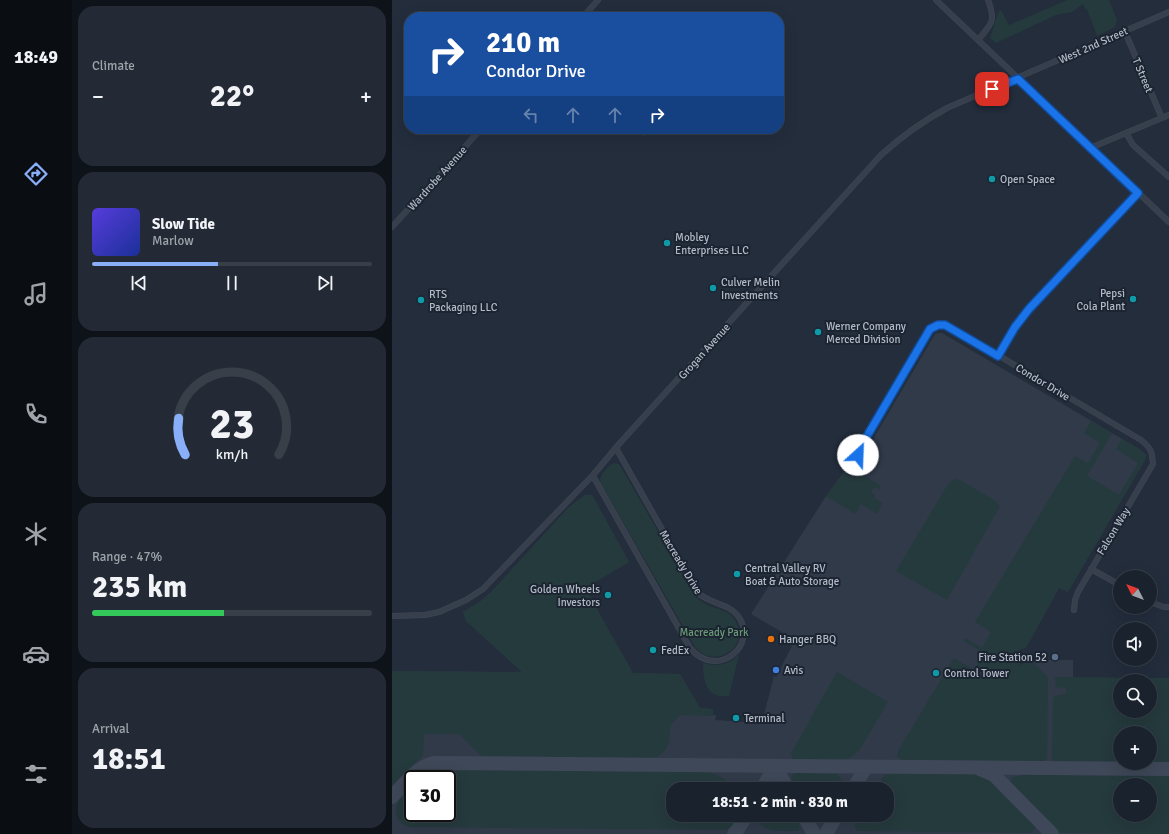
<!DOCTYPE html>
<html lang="en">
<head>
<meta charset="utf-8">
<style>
  :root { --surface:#1a222d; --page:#232a35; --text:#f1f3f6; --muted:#9fa4aa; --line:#383f49; --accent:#88aff8 }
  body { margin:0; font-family:Signika,sans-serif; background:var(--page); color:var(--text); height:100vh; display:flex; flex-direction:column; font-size:15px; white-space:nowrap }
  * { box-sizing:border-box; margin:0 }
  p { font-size:13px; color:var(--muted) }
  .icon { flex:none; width:22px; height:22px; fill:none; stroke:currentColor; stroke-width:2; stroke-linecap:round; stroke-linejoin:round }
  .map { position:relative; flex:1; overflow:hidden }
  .drawer { display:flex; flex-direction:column; gap:6px; padding:6px; background:#0e1319; width:320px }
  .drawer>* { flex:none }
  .guide { position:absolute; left:12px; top:12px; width:380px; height:122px; border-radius:16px; box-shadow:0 4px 16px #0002,0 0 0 1px var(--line); background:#1a4fa0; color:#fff; overflow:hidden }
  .needle { width:26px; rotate:312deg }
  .tools { position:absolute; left:721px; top:570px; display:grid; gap:8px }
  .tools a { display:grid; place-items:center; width:44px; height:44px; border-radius:50%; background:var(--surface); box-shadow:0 4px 16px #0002,0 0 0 1px var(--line); font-size:20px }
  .speed { position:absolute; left:12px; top:770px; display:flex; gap:8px; font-size:20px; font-weight:700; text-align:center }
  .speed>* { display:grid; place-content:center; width:52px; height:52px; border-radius:50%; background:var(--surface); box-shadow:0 4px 16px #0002,0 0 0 1px var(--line); line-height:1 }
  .speed .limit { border:2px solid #111; border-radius:6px; background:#fff; color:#111 }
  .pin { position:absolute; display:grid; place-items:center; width:34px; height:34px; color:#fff; margin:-17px; border-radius:8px; box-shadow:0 2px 6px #0006 }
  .me { position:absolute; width:44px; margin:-22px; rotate:25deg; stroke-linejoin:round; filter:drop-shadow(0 0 3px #0008) }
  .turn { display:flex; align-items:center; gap:14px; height:84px; padding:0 16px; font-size:18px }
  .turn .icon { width:52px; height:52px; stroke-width:2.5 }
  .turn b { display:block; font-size:28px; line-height:34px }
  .lanes { display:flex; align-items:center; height:38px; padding:0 16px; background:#0003; justify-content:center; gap:20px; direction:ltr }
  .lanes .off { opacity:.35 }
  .big { font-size:30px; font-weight:800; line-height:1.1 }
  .drawer .card { flex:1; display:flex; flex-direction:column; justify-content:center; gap:6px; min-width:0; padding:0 14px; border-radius:16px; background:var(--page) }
  .drawer .dial { align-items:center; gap:0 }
  .dial svg { height:104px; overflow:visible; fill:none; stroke:var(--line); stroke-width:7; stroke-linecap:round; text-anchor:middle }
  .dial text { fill:var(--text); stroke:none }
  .song { display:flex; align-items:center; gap:12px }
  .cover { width:48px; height:48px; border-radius:6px; background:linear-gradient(135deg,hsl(250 70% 55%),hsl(230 70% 35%)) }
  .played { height:4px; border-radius:2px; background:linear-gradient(90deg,var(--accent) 45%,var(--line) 45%) }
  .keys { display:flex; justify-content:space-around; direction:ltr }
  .heat { display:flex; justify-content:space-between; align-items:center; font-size:22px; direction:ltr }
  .charge { height:6px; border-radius:3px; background:linear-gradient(90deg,#34c759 47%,var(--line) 0) }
  .trip { position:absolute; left:274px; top:782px; width:228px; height:40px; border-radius:16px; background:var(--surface); box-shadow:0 4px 16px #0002,0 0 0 1px var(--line); font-weight:800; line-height:40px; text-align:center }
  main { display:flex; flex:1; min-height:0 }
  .tab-bar { display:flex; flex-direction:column; width:72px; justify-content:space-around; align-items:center; background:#0a0e12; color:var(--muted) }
  .tab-bar .icon { width:28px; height:28px }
  .tab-bar .selected { color:var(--accent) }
  .tab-bar b { font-size:18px; color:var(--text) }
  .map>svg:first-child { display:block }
  .airport { fill:#313a49; fill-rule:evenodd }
  .green { fill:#253a3d; fill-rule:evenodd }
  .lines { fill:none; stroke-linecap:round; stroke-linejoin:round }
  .taxiway { stroke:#3e4858; stroke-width:14 }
  .minor-casing { stroke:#404855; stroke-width:6 }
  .minor { stroke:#373f4d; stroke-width:5 }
  .route-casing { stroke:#114b97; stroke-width:10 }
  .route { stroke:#1a73e8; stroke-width:7 }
  .culture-dot { fill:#0f9aa8; stroke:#1c2431; stroke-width:1.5 }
  .food-dot { fill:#e8710a; stroke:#1c2431; stroke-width:1.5 }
  .service-dot { fill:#5c6f8a; stroke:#1c2431; stroke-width:1.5 }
  .shop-dot { fill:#3f7fe0; stroke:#1c2431; stroke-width:1.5 }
  .labels { text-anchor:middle; stroke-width:4; stroke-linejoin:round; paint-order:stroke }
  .street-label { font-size:11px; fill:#b3bac8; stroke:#1c2431 }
  .poi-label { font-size:11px; fill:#b3bac8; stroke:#1c2431; text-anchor:start }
  .park-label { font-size:11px; fill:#6a9976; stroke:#1c2431 }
</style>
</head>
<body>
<main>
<nav class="tab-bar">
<b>18:49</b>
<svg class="icon selected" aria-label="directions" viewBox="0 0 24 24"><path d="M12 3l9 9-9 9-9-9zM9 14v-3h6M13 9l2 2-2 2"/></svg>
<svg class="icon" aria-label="music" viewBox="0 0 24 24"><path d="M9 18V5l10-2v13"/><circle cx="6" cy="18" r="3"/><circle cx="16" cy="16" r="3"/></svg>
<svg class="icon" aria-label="phone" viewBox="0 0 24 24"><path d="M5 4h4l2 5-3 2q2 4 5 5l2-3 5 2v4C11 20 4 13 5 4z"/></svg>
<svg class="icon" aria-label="climate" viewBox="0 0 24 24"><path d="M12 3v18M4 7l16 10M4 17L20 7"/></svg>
<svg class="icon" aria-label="car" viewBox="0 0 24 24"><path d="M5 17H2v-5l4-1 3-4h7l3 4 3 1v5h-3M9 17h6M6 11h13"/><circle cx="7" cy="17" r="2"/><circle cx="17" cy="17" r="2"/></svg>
<svg class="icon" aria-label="filters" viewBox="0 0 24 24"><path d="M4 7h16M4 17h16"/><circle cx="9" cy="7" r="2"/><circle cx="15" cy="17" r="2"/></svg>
</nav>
<section class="drawer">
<div class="card"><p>Climate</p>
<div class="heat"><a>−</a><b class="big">22°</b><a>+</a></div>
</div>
<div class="card">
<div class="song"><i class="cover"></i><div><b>Slow Tide</b><p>Marlow</p></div></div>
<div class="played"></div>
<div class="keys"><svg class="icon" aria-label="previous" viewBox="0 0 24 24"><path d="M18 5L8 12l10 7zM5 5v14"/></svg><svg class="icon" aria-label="pause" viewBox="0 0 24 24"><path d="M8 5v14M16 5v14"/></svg><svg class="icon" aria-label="next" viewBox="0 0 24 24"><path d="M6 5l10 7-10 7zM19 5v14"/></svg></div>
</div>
<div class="card dial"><svg viewBox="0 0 100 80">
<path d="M14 69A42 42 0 1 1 86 69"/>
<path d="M14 69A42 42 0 0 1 9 41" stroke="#88aff8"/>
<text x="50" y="56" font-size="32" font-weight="700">23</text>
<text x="50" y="72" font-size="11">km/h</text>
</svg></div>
<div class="card"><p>Range · 47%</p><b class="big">235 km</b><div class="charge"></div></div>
<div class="card"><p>Arrival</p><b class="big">18:51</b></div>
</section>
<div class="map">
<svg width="777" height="834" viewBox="0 0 777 834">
  <rect width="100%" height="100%" fill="#232d3c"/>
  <!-- airport -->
  <path class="airport" d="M546 333H550L749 450 754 455 753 460 676 592 667 588 634 648 628 649 627 657 628 665 630 666 639 660H681V678H777V834H0V671L130 672 74 621 71 612 90 600 101 590 177 507 193 495H200L237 562 193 588 241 673 288 674 308 708 321 709V715H324L323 720 353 722H370L382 676 384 677 403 640 359 614 434 496 452 472 458 476 467 477 476 471 478 461 475 453 477 446 543 334ZM728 681H758V711H728ZM728 733H758V763H728ZM21 779H55V813H21ZM728 785H758V815H728ZM281 789H495V815H281Z"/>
  <!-- green -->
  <g class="green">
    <polygon points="675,0 717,0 725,20 723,27 705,36 695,9 694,10 691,4 680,12 664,15 604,43 598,38 606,13 609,10 617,25"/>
    <polygon points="245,129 260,129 253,137"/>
    <path d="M699 421 720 433 695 476 727 495 746 463 724 449 730 439C737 443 752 449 754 458L676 592 667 588 634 648 628 649V665L639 660 656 677 655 759 649 762 510 761 505 756 506 751 562 658 582 670 592 653 572 641 573 638 590 648 599 632 583 622 683 456 696 463 708 443 692 433Z"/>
    <path d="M222 463 227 464 229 467 302 594C305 598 309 602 314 604 325 611 337 608 344 622 358 648 322 670 303 647L208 482C208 474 215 467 222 463Z"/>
    <path d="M452 472C457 477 464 479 472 475L489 486 487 489 482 487 479 492 483 495 482 498 491 503 485 514 469 504 463 514 434 496Z"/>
    <polygon points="563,479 568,480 602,500 607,505 607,508 555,600 504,571 556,484 559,481"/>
    <path d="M193 495H200L237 562 193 588 241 673 288 674 308 708 321 709V716L288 715 278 726C277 742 278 750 263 758L89 756 67 734H32L31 755 0 787V671L130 672 74 621 71 612 90 600 101 590 177 507Z"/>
    <path d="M347 654 337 696C314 699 311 681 311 663 326 667 337 665 347 654Z"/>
    <polygon points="445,672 496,702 467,751 458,758 450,760 401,759 399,753"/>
    <path d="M663 677 777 678V763L758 762V733H728V762L662 761 660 758 661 699 663 696 674 694V688L664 687ZM728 681H758V711H728Z"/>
    <path d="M45 770 315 772C327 774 335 780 342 789H281V815H346L341 825 335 830 17 827C7 824 0 813 6 802 9 796 16 790 21 785V813H55V779H28L37 771Z"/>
    <path d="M405 773 445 774 448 777 449 781 444 789H404C401 784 397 780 401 774Z"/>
    <polygon points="499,773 582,774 591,776 598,779 640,822 644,828 639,833 465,831 462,826 468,815 495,815 495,789 484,789 492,776"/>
    <path d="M630 775 777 776V834L668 833 619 784V778ZM728 785H758V815H728Z"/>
    <path d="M364 815H403C406 821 410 825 406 831 391 831 366 834 364 815Z"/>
  </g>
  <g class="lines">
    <!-- taxiway -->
    <g class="taxiway">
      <polyline points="377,766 385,770 396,789"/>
      <polyline points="588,769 602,775 660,834"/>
      <polyline points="370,789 383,766"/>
      <polyline points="461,789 474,767"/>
      <path d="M0 797C12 784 25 766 43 763L777 769"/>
      <polyline points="411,815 422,834"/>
      <polyline points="342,834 346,829 355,815"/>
      <polyline points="434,834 445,815"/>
    </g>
    <!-- minor casing -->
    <g class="minor-casing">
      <g id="minor">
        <polyline points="544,0 777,222"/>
        <polyline points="191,17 206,0"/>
        <polyline points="733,32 770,118"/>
        <path d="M586 40C600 24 604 21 596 0"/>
        <polyline points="734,133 741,145 777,177"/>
        <polyline points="698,148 777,115"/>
        <polyline points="0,227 89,129"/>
        <polyline points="606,356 623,327 637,309 746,193"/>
        <path d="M466 467V455L468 448 535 334C542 324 550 323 560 328L749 440C759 448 760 451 761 464L686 592 683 600 682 610"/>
        <path d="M201 476 298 648C326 681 367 644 346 616 336 603 318 604 306 593L224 448"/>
        <polyline points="699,569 728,585"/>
        <polyline points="758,602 772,607 777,607"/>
        <path d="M0 616 33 615 47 612 74 600 91 589 202 474 227 444 489 155C510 136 531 121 555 108L777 12"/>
      </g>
    </g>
    <!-- minor -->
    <use href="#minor" class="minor"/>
  </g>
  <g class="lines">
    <!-- route casing -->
    <g class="route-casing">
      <polyline id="route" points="466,455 468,448 538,329 546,325 553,325 606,356 623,327 637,309 746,193 626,79 600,89"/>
    </g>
    <!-- route -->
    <use href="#route" class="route"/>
  </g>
  <!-- markers -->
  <g class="culture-dot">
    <circle cx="600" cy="179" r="4"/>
    <circle cx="275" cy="243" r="4"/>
    <circle cx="321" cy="288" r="4"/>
    <circle cx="741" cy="299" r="4"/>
    <circle cx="29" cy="300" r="4"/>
    <circle cx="426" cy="332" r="4"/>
    <circle cx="345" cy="574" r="4"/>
    <circle cx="216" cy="595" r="4"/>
    <circle cx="261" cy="650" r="4"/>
    <circle cx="544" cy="673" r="4"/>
    <circle cx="344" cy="718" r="4"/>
  </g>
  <circle class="food-dot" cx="379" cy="639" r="4"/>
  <circle class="service-dot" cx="663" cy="657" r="4"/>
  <circle class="shop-dot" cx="384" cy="670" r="4"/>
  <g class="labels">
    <!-- street labels -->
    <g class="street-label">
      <text transform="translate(701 45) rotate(-24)" y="4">West 2nd Street</text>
      <text transform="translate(751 75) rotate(67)" y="4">T Street</text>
      <text transform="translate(45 178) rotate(-48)" y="4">Wardrobe Avenue</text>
      <text transform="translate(312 351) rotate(-48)" y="4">Grogan Avenue</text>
      <text transform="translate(651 382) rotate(31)" y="4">Condor Drive</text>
      <text transform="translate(721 531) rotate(-59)" y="4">Falcon Way</text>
      <text transform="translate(289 562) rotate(59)" y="4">Macready Drive</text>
    </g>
    <!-- poi labels -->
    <g class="poi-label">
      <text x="608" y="183">Open Space</text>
      <text x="283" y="241">Mobley<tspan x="283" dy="13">Enterprises LLC</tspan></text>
      <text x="329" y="286">Culver Melin<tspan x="329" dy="13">Investments</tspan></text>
      <text x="733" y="297" text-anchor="end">Pepsi<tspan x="733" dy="13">Cola Plant</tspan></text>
      <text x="37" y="298">RTS<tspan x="37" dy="13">Packaging LLC</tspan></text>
      <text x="434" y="330">Werner Company<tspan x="434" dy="13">Merced Division</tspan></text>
      <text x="353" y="572">Central Valley RV<tspan x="353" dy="13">Boat &amp; Auto Storage</tspan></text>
      <text x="208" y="593" text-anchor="end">Golden Wheels<tspan x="208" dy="13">Investors</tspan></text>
      <text x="387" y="643">Hanger BBQ</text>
      <text x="269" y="654">FedEx</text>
      <text x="655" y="661" text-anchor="end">Fire Station 52</text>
      <text x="392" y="674">Avis</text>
      <text x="552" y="677">Control Tower</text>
      <text x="352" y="722">Terminal</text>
    </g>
    <!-- park labels -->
    <g class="park-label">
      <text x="322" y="636">Macready Park</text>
    </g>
  </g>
</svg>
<div class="tools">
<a><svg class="needle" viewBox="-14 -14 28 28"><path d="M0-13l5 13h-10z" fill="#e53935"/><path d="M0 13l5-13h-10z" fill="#9fa4aa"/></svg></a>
<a><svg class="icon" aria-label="sound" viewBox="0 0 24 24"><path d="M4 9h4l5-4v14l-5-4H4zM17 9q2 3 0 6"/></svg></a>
<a><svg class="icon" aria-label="search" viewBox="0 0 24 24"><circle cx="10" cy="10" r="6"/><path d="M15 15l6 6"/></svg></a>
<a>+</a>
<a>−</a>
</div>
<div class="speed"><div class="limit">30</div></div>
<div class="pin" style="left:600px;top:89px;background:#d93025"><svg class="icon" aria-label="arrive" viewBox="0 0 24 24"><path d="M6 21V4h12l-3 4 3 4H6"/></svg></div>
<svg class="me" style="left:466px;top:455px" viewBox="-20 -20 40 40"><circle r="19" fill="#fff"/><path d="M0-13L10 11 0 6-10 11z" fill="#1a73e8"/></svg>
<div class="trip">18:51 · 2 min · 830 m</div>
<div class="guide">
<div class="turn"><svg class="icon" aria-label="right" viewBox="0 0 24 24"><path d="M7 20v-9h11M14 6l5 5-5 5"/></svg><div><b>210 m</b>Condor Drive</div></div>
<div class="lanes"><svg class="icon off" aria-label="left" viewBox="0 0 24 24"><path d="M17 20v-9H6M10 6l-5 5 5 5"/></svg><svg class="icon off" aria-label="ahead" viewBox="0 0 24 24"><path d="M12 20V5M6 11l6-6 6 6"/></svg><svg class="icon off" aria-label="ahead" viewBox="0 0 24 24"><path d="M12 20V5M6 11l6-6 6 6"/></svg><svg class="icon" aria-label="right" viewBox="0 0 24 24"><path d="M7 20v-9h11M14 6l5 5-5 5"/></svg></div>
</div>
</div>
</main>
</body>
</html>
